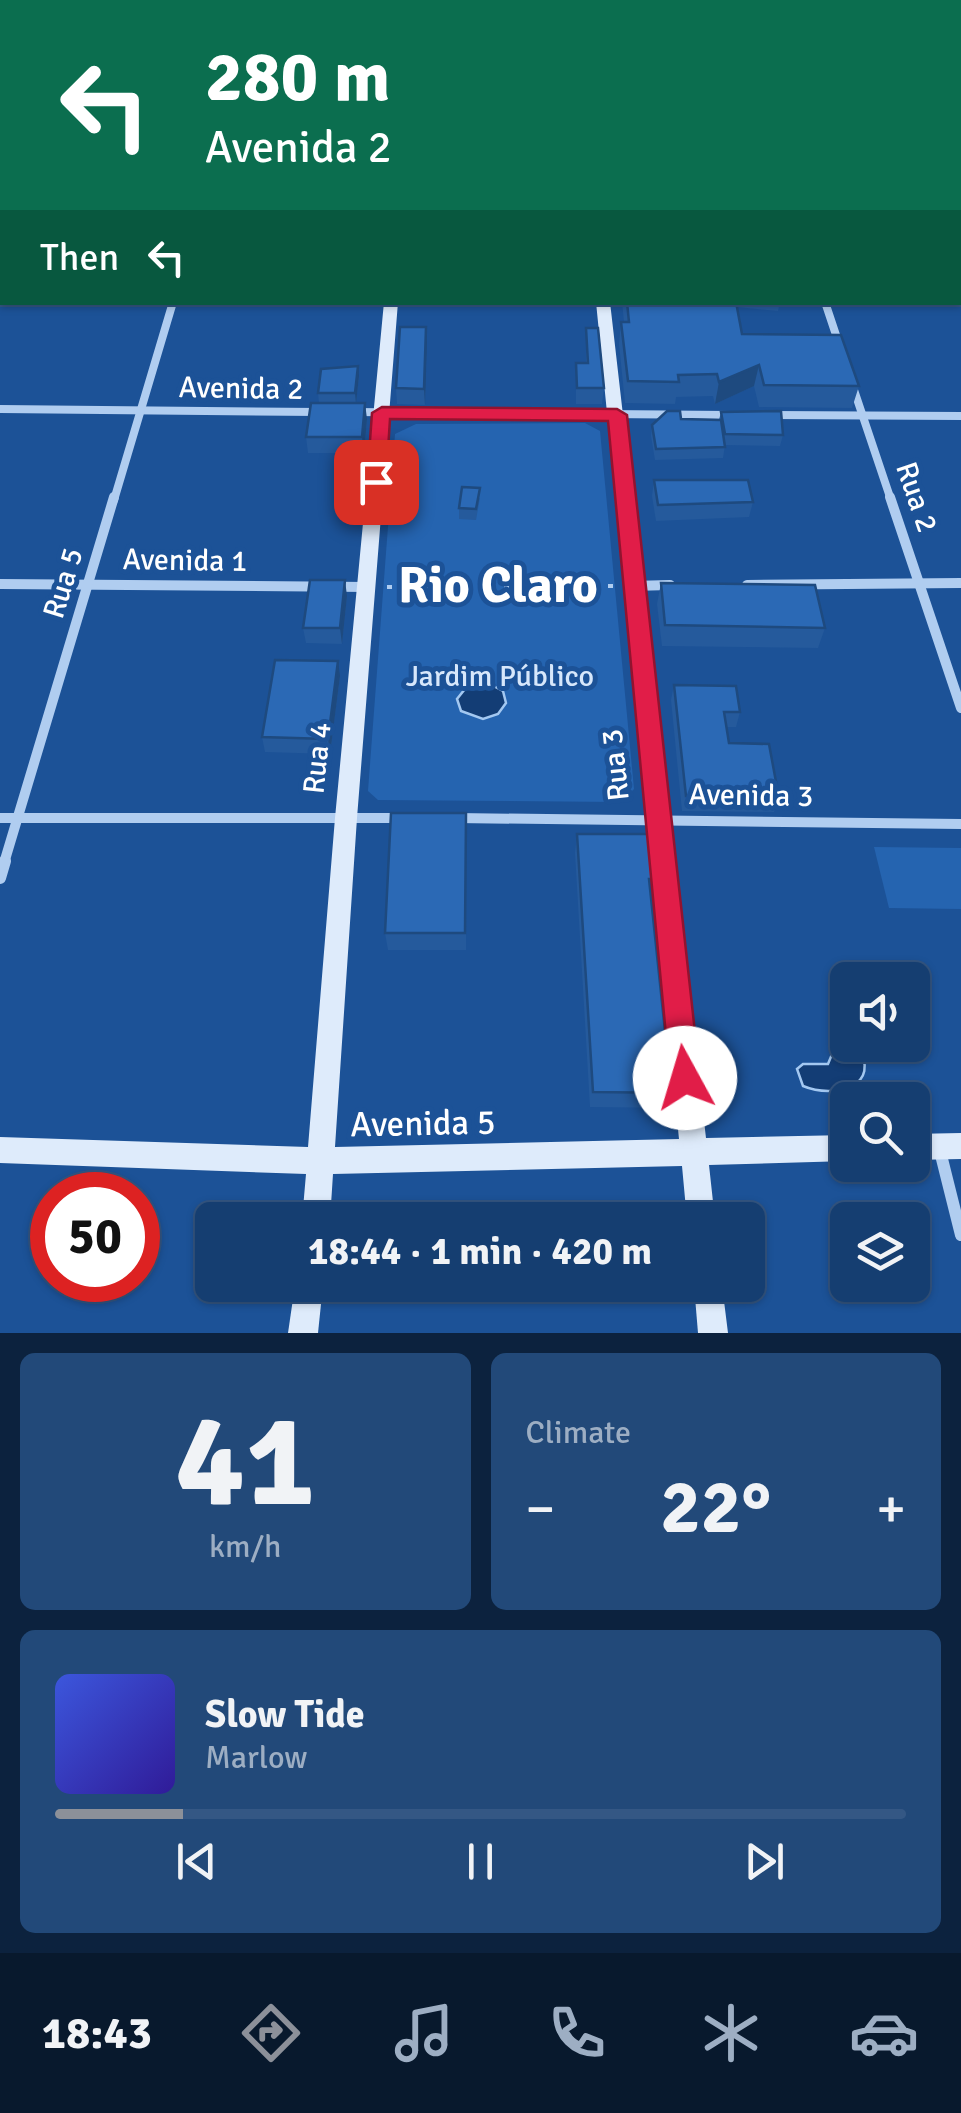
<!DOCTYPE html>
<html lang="en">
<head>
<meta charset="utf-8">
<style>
  :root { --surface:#153e71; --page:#224979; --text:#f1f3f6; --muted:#9daec3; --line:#345784; --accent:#8c9099 }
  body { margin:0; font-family:Signika,sans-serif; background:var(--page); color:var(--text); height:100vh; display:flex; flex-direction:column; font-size:38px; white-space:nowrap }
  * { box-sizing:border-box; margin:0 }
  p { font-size:32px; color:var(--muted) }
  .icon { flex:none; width:55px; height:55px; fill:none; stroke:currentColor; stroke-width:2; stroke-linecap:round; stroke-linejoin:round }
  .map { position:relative; height:1333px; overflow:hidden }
  .side { display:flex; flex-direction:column; gap:20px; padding:20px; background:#0c223e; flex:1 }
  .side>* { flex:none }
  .guide { position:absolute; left:0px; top:0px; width:962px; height:305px; box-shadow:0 2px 8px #0004,0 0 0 2px var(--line); background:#0b6e4f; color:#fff; overflow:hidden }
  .fabs { position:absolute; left:830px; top:962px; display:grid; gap:20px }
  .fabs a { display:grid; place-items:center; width:100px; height:100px; border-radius:15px; background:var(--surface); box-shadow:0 2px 8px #0004,0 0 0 2px var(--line); font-size:50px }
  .speed { position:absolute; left:30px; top:1172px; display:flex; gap:20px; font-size:50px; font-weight:700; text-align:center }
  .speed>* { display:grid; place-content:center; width:130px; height:130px; border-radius:50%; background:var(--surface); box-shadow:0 2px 8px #0004,0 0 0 2px var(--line); line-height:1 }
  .speed .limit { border:15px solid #d22; background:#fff; color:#111 }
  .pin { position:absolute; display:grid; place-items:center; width:85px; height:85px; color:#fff; margin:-42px; border-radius:20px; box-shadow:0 5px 15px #0006 }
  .me { position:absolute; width:110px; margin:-55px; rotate:354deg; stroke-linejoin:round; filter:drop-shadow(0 0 8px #0008) }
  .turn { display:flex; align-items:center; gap:35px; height:210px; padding:0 40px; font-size:45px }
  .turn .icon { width:130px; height:130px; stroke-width:2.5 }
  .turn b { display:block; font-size:70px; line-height:85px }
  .then { display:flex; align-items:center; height:95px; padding:0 40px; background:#0003; gap:20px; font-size:38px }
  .big { font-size:75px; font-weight:800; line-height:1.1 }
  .side .widget { flex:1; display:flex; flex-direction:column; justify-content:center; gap:15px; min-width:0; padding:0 35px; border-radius:15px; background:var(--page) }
  .side .dial { align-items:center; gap:0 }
  .dial b { font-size:130px; line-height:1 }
  .song { display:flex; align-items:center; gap:30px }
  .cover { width:120px; height:120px; border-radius:15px; background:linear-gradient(135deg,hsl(230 70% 55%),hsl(250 70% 35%)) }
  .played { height:10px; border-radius:5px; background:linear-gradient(90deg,var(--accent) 15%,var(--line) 15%) }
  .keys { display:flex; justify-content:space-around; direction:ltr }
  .heat { display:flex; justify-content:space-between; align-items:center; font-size:55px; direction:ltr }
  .side .tiles { flex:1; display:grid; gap:20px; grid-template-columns:1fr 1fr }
  .widget:last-child { grid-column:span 2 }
  .trip { position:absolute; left:195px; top:1202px; width:570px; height:100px; border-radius:15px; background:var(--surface); box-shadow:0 2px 8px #0004,0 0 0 2px var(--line); font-weight:800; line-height:100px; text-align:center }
  .dock { display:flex; height:160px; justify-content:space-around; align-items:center; background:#08192d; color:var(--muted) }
  .dock .icon { width:70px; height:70px }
  .dock .selected { color:var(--accent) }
  .dock b { font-size:45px; color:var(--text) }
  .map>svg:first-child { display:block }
  .green { fill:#2564b0 }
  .water { fill:#133d75; stroke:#a3c8f1; stroke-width:2.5 }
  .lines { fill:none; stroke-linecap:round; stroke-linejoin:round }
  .path { stroke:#b0cdf0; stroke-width:4; stroke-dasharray:5 8; stroke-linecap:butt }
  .minor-far3 { stroke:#b0cdf0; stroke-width:6 }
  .minor-far2 { stroke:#b0cdf0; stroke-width:8 }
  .minor-far1 { stroke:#b0cdf0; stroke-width:10 }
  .minor { stroke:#b0cdf0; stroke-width:12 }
  .tertiary { fill:#b0cdf0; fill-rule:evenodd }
  .secondary { fill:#deebfb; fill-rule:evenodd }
  .primary { stroke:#f9fbff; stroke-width:25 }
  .wall { fill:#255a9c }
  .shaded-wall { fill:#1e4a7f }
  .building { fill:#2b69b5; stroke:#1e4a7f; stroke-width:2.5 }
  .route { fill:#e11d48; stroke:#92132f; stroke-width:2.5 }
  .labels { text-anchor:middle; stroke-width:10; stroke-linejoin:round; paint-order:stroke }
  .street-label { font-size:30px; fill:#fff; stroke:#1c5297 }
  .park-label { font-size:30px; fill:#d7e7fb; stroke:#1c5297 }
  .near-street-label { font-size:35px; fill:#fff; stroke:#1c5297 }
  .town-label { font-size:50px; font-weight:bold; fill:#fff; stroke:#1c5297 }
</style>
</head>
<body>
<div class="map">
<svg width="961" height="1333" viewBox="0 0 961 1333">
  <rect width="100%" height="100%" fill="#1c5297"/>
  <!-- green -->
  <g class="green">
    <polygon points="585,423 600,431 634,789 621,802 378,800 368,791 395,434 416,424"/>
    <polygon points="874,847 961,848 961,909 889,908"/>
  </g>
  <!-- water -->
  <g class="water">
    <polygon points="484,681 503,691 506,703 498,714 483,719 461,711 457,699 469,684"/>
    <path d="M844 1040 848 1045H857C884 1087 834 1099 803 1086L797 1069 803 1064H828L837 1042Z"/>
  </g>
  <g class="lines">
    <!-- path -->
    <polyline class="path" points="387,587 617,586"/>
    <!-- minor-far3 -->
    <polyline class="minor-far3" points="0,209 2,204"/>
    <!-- minor-far2 -->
    <g class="minor-far2">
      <polyline points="825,302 839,344"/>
      <polyline points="852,384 891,500"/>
      <polyline points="0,409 320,412"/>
      <polyline points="352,412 730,415"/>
      <polyline points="772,415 961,416"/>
      <polyline points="114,500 173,302"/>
    </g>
    <!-- minor-far1 -->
    <g class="minor-far1">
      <polyline points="890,497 961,708"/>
      <polyline points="0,584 368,587"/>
      <polyline points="747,585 961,583"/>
      <polyline points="632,586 670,585"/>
      <polyline points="0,818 404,818"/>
      <polyline points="456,818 961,824"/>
      <polyline points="4,863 114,497"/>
    </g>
    <!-- minor -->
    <g class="minor">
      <polyline points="0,878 5,861"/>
      <polyline points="939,1147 961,1235"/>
    </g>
    <!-- tertiary -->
    <g class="tertiary">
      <polygon points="880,0 890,0 891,2 882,2"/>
      <rect x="960" y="18" width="1" height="6"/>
    </g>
    <!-- secondary -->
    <g class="secondary">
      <polygon points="0,81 2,82 2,88 0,89"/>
      <rect x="960" y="89" width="1" height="8"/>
      <rect x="960" y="139" width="1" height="10"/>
      <polygon points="384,302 398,302 357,818 335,1147 679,1139 596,302 610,302 706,1138 848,1135 848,1161 709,1165 715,1220 687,1220 682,1166 333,1174 330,1220 302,1220 306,1174 0,1163 0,1137 308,1147 335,818"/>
      <polygon points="961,1133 961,1159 912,1160 912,1134"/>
      <polygon points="295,1285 323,1285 318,1333 288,1333"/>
      <polygon points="694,1285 722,1285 728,1333 698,1333"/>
    </g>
    <!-- primary -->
    <g class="primary">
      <polyline points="57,2 59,0"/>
      <polyline points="0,45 2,43"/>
    </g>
  </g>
  <!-- wall -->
  <g class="wall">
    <polygon points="622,302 780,302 778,311 737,307 742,334 859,386 852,408 759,407 754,386 715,404 713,396 676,397 675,404 625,403 619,344 621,322 624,322"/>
    <polygon points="586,328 604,388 602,404 576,404 576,363 586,363"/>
    <polygon points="427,342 425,405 397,404 396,388"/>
    <polygon points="359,376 356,403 367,419 364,453 308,453 306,437 319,403 318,393"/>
    <polygon points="721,412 783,435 780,446 725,445 723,458 655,460 651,436 652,425 681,419 719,420"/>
    <polygon points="654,480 753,502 749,517 656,521 652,496"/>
    <polygon points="480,498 476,520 459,519 459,508"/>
    <polygon points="661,583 825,628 818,648 662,646 657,604"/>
    <polygon points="347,596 342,644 306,643 303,628"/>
    <polygon points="340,676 330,754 265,752 262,737"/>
    <polygon points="674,685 740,712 736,727 726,727 729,743 779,798 774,812 682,811 671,700"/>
    <polygon points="466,813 466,950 388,950 385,933"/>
    <polygon points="577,834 655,879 651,897 665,1031 677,1093 672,1108 590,1107 575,853"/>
  </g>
  <!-- shaded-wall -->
  <g class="shaded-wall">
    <polygon points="426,327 427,342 425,405 424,389"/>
    <polygon points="759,365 754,386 715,404 719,382"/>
    <polygon points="358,366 359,376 356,404 355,393"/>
    <polygon points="365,403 367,419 364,453 362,437"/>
    <polygon points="345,580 347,596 342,644 340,628"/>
    <polygon points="338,661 340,676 330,754 328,739"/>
  </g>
  <!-- building -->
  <g class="building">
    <rect x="0" y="234" width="2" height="23"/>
    <polygon points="627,302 736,302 742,334 841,335 859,386 764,385 759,365 719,382 717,374 678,375 679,382 628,381 621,322 629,322"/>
    <polygon points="400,327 426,327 424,389 396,388"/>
    <polygon points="586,328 598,328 604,388 577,388 576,363 588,363"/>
    <polygon points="358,366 355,393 318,393 321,369"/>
    <polygon points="311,403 365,403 362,437 306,437"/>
    <polygon points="667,411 680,411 681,419 721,420 725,447 656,449 652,425"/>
    <polygon points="781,411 783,435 725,434 721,412"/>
    <polygon points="654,480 748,480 753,502 658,505"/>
    <polygon points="462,487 480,488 476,509 459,508"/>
    <polygon points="310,580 345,580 340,628 303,628"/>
    <polygon points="661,583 815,585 825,628 665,625"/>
    <polygon points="275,660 338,661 328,739 262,737"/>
    <polygon points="674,685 736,686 740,712 724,712 729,743 769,744 779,798 686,796"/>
    <polygon points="391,813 466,813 465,933 385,933"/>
    <polygon points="577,834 651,834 655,879 649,879 665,1031 671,1031 677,1093 593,1092"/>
  </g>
  <!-- route -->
  <polygon class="route" points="382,407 617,409 627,415 700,1078 695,1089 685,1093 675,1089 670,1078 608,421 390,419 386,482 376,489 367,482 372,413"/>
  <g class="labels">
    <!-- street labels -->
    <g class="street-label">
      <text transform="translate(241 388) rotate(1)" y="10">Avenida 2</text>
      <text transform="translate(917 497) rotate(71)" y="10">Rua 2</text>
      <text transform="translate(185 560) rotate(1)" y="10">Avenida 1</text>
      <text transform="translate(63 583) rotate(-73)" y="10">Rua 5</text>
      <text transform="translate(317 758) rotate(-84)" y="10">Rua 4</text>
      <text transform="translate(615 765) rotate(-96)" y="10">Rua 3</text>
      <text transform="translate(751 795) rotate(1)" y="10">Avenida 3</text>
    </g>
    <!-- park labels -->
    <g class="park-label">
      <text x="500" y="686">Jardim Público</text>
    </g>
    <!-- near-street labels -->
    <g class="near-street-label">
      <text transform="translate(423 1123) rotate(-1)" y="12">Avenida 5</text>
    </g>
    <!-- town labels -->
    <g class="town-label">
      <text x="498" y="602">Rio Claro</text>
    </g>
  </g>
</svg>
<div class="fabs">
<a><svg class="icon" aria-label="sound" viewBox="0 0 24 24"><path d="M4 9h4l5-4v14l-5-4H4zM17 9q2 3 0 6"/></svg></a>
<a><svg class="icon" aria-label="search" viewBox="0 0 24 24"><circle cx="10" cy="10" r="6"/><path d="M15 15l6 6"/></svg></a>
<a><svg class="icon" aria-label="layers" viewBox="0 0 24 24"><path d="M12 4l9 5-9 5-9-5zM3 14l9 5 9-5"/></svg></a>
</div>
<div class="speed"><div class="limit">50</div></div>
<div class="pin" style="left:376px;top:482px;background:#d93025"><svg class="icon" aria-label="arrive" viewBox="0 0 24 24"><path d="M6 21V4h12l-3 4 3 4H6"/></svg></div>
<svg class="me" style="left:685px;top:1078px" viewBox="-20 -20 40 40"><circle r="19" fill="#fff"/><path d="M0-13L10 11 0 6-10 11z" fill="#e11d48"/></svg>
<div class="trip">18:44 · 1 min · 420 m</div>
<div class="guide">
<div class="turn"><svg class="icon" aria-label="left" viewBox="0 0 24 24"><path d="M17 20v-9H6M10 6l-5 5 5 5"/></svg><div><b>280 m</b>Avenida 2</div></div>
<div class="then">Then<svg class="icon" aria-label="left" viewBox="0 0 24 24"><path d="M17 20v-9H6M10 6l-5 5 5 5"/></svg></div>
</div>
</div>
<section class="side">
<div class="tiles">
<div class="widget dial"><b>41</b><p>km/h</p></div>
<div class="widget"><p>Climate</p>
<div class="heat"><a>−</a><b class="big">22°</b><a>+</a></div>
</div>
<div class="widget">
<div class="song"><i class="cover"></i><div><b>Slow Tide</b><p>Marlow</p></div></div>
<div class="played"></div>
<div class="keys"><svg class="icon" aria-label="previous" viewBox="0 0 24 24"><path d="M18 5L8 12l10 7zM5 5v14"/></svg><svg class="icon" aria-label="pause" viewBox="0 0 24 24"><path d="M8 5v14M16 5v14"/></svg><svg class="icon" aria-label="next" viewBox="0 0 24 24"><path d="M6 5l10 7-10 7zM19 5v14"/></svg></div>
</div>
</div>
</section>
<nav class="dock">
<b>18:43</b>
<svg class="icon selected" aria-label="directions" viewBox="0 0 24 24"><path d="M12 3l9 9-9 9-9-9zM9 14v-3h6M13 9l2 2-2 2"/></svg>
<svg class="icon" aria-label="music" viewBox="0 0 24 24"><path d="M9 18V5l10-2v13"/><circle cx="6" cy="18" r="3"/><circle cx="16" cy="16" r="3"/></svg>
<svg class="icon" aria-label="phone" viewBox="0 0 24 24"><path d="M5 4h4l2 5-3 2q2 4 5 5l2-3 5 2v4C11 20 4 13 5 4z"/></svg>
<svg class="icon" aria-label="climate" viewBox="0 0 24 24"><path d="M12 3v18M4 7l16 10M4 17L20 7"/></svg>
<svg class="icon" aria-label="car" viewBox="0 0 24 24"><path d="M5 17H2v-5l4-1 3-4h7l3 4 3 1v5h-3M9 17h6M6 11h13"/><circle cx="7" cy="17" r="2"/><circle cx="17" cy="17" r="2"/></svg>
</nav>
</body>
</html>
